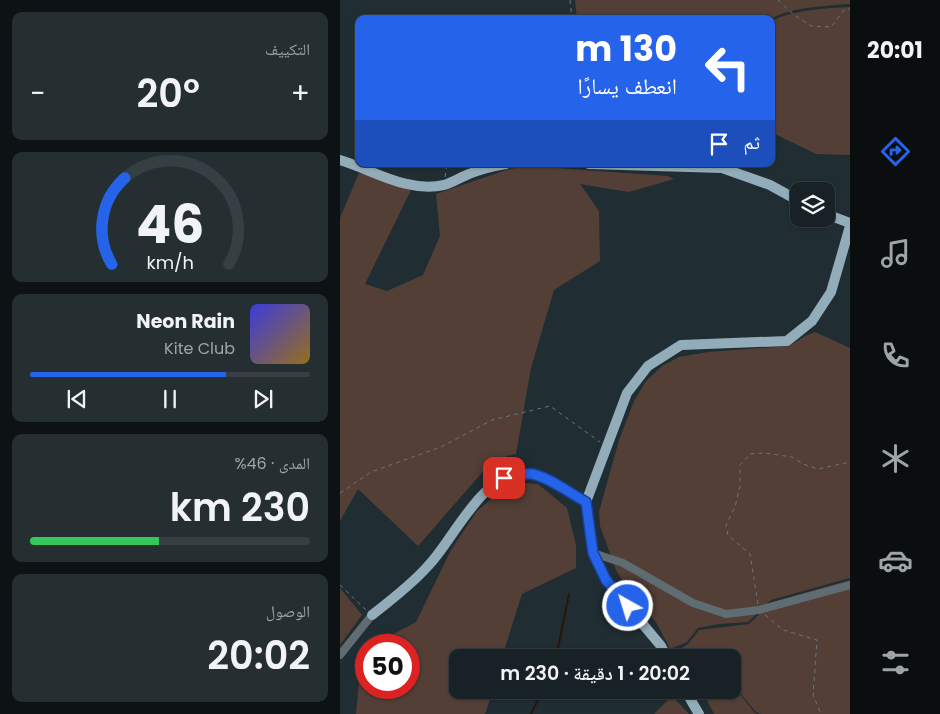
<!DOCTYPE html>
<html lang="ar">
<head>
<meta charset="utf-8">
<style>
  :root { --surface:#182226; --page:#252f32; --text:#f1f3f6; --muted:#9fa4a7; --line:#363f43; --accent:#2563eb }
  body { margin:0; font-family:Poppins,"Noto Naskh Arabic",sans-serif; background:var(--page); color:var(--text); direction:rtl; height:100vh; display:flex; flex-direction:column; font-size:19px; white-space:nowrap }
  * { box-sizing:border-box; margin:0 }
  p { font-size:16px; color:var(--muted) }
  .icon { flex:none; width:28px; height:28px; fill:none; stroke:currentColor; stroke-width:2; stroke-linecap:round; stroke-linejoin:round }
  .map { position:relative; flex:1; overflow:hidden; direction:ltr }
  .sheet { display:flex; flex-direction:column; gap:12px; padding:12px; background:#0d1315; width:340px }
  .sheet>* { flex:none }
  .guide { position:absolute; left:15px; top:15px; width:420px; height:152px; border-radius:10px; box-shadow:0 1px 4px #0004,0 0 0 1px var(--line); direction:rtl; background:#2563eb; color:#fff; overflow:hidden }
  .fabs { position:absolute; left:450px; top:182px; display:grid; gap:10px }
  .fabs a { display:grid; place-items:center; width:45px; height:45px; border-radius:10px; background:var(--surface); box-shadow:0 1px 4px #0004,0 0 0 1px var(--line); font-size:25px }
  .speed { position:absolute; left:15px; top:634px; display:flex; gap:10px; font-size:25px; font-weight:700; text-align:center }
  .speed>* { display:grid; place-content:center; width:65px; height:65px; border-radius:50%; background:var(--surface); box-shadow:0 1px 4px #0004,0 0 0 1px var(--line); line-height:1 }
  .speed .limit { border:8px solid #d22; background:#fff; color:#111 }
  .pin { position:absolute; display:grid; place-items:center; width:42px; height:42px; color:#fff; margin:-21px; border-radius:10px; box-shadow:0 2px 8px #0006 }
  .me { position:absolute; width:55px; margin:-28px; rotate:321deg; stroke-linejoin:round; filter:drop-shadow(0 0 4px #0008) }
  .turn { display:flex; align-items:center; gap:18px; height:105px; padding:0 15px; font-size:22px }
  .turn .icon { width:65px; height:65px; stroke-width:2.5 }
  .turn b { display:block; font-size:35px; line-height:42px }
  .then { display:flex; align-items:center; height:48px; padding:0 15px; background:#0003; gap:10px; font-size:19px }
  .big { font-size:38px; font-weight:600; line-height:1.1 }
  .sheet .tile { flex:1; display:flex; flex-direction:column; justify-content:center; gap:8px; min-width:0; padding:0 18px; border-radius:10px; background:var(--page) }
  .sheet .dial { align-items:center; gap:0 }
  .dial svg { height:130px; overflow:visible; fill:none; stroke:var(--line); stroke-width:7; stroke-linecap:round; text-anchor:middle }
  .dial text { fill:var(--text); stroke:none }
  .song { display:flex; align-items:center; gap:15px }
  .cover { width:60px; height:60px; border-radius:8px; background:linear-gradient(135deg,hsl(240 70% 55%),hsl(40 70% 35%)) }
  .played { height:5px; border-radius:2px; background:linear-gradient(90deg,var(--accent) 70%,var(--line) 70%) }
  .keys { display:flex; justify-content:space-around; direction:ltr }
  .heat { display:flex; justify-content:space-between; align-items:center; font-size:28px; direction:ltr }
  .charge { height:8px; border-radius:4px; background:linear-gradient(90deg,#34c759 46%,var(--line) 0) }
  .trip { position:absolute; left:109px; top:649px; width:292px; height:50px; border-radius:10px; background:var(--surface); box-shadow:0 1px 4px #0004,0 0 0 1px var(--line); font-weight:600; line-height:50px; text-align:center; direction:rtl }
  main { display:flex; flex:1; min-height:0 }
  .dock { display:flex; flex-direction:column; width:90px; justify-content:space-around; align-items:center; background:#0a0e0f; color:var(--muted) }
  .dock .icon { width:35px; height:35px }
  .dock .selected { color:var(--accent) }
  .dock b { font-size:22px; color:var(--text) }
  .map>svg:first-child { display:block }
  .green { fill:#533f36 }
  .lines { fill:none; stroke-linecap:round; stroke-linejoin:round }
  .stream { stroke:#2b150a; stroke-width:2 }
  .path { stroke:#6a767b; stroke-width:1; stroke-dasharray:4 4; stroke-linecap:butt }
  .minor { stroke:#5f6c72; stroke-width:8 }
  .major { stroke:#92adb9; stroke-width:10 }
  .route-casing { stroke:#184099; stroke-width:12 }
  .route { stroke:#2563eb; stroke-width:9 }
</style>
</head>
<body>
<main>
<nav class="dock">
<b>20:01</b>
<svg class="icon selected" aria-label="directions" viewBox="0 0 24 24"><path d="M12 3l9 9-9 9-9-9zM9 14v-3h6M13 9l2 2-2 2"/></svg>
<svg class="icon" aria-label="music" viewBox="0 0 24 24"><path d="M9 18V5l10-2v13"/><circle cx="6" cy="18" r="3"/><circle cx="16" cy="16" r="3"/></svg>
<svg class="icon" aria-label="phone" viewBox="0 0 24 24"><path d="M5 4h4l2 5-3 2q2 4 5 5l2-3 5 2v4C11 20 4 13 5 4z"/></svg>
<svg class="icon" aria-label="climate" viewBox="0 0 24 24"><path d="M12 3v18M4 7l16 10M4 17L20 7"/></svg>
<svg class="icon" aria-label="car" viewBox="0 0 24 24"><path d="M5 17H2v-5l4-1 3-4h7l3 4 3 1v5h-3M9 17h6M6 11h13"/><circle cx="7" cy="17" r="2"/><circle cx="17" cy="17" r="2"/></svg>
<svg class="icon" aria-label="filters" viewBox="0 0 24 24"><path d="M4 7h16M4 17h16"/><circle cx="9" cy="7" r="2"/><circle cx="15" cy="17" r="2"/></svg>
</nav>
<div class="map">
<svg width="510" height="714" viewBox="0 0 510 714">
  <rect width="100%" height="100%" fill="#202d33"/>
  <!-- green -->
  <g class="green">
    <path d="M235 0H510V4C484 6 453 7 430 19H237Z"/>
    <path d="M510 7V155L476 154 431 132V21C454 10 485 8 510 7Z"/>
    <polygon points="189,166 328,176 334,179 289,192 240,184 259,211 260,261 214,290 191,368 176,454 153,460 78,546 18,489 0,521 0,218 19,173 72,188 25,284 47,291 83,275 100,236 96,194 169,169"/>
    <polygon points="475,332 510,348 510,578 431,600 408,622 379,624 358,628 347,642 330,649 316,622 289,592 276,570 260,526 259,512 279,440 294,401 306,381 322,366 339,357 368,352 449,346 467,335"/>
    <polygon points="171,482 198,484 227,508 236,545 236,568 182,594 162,657 118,658 118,690 153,690 145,714 16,714 22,651 26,649 26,688 69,688 69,645 33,645 76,622 111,550 137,511"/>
    <polygon points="510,580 510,714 421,714 416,712 393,685 392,658 338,657 334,653 348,644 359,630 409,624 432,602"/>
    <polygon points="0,588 22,615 0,645"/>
    <polygon points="393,686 415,713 418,714 374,714 362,690 392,690"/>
    <polygon points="332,696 349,714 314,714"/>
  </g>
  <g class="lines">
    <!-- stream -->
    <g class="stream">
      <polyline points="216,658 229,594"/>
      <polyline points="191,714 203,690"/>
    </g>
    <!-- path -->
    <g class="path">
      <polyline points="230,0 232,19"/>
      <polyline points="438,0 453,14 471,26 491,27 504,10 510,9"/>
      <polyline points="105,177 107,164"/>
      <polyline points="0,493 31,472 101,447 152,420 210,406 260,442"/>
      <polyline points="0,585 26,610"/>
      <polyline points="418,604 410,554 388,535 386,525 395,507 400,486 400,465 410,454 424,453 452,457 463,464 478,469 510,462"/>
      <polyline points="425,615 443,630 477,640 473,695 481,714"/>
    </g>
    <!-- minor -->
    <g class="minor">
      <polyline points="253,553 283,563 353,603 386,614 419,610 510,585"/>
      <polyline points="0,655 32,615"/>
    </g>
    <!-- major -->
    <g class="major">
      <path d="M0 160C33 170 67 193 104 185 112 183 121 177 129 174 141 169 153 166 166 164"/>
      <polyline points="249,164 382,168 430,185 459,201"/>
      <polyline points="486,214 510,223"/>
      <path d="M32 615C51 600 71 585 87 567 115 539 143 467 191 474 208 477 231 494 246 502"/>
      <polyline points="327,658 321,646 266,580 252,550 246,502 287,393 308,366 341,345 447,341 472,321 491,292 510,226"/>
      <polyline points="345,690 359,714"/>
    </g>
  </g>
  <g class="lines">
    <!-- route casing -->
    <g class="route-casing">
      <path id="route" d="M164 478C173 476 182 473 192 474 209 477 231 494 246 502L253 553 266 580 288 606"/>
    </g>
    <!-- route -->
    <use href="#route" class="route"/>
  </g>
</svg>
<div class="fabs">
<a><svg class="icon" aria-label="layers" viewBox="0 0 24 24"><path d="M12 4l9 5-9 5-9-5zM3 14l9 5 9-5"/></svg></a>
</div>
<div class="speed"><div class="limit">50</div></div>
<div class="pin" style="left:164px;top:478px;background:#d93025"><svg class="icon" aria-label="arrive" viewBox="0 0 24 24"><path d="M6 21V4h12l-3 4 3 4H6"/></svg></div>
<svg class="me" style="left:288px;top:606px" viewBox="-20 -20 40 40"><circle r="17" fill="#2563eb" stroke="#fff" stroke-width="3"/><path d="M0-11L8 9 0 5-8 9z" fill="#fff"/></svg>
<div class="trip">20:02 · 1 دقيقة · 230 m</div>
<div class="guide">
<div class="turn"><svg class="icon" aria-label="left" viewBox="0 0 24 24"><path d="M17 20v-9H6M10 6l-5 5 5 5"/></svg><div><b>130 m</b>انعطف يسارًا</div></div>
<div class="then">ثم<svg class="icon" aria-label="arrive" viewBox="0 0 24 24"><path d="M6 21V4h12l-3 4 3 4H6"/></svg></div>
</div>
</div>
<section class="sheet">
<div class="tile"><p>التكييف</p>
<div class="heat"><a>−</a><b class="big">20°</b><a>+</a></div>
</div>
<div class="tile dial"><svg viewBox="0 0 100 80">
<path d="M14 69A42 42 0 1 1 86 69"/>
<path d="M14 69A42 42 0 0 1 22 16" stroke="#2563eb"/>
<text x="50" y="56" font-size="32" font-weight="700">46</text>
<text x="50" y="72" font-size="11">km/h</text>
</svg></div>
<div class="tile">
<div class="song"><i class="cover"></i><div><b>Neon Rain</b><p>Kite Club</p></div></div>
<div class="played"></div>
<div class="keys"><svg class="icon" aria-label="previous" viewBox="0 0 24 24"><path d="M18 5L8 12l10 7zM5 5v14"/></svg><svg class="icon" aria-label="pause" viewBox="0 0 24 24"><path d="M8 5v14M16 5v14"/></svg><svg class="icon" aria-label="next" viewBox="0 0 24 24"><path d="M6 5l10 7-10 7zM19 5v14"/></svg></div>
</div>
<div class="tile"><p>المدى · 46%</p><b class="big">230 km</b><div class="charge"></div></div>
<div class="tile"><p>الوصول</p><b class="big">20:02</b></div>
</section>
</main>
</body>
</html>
